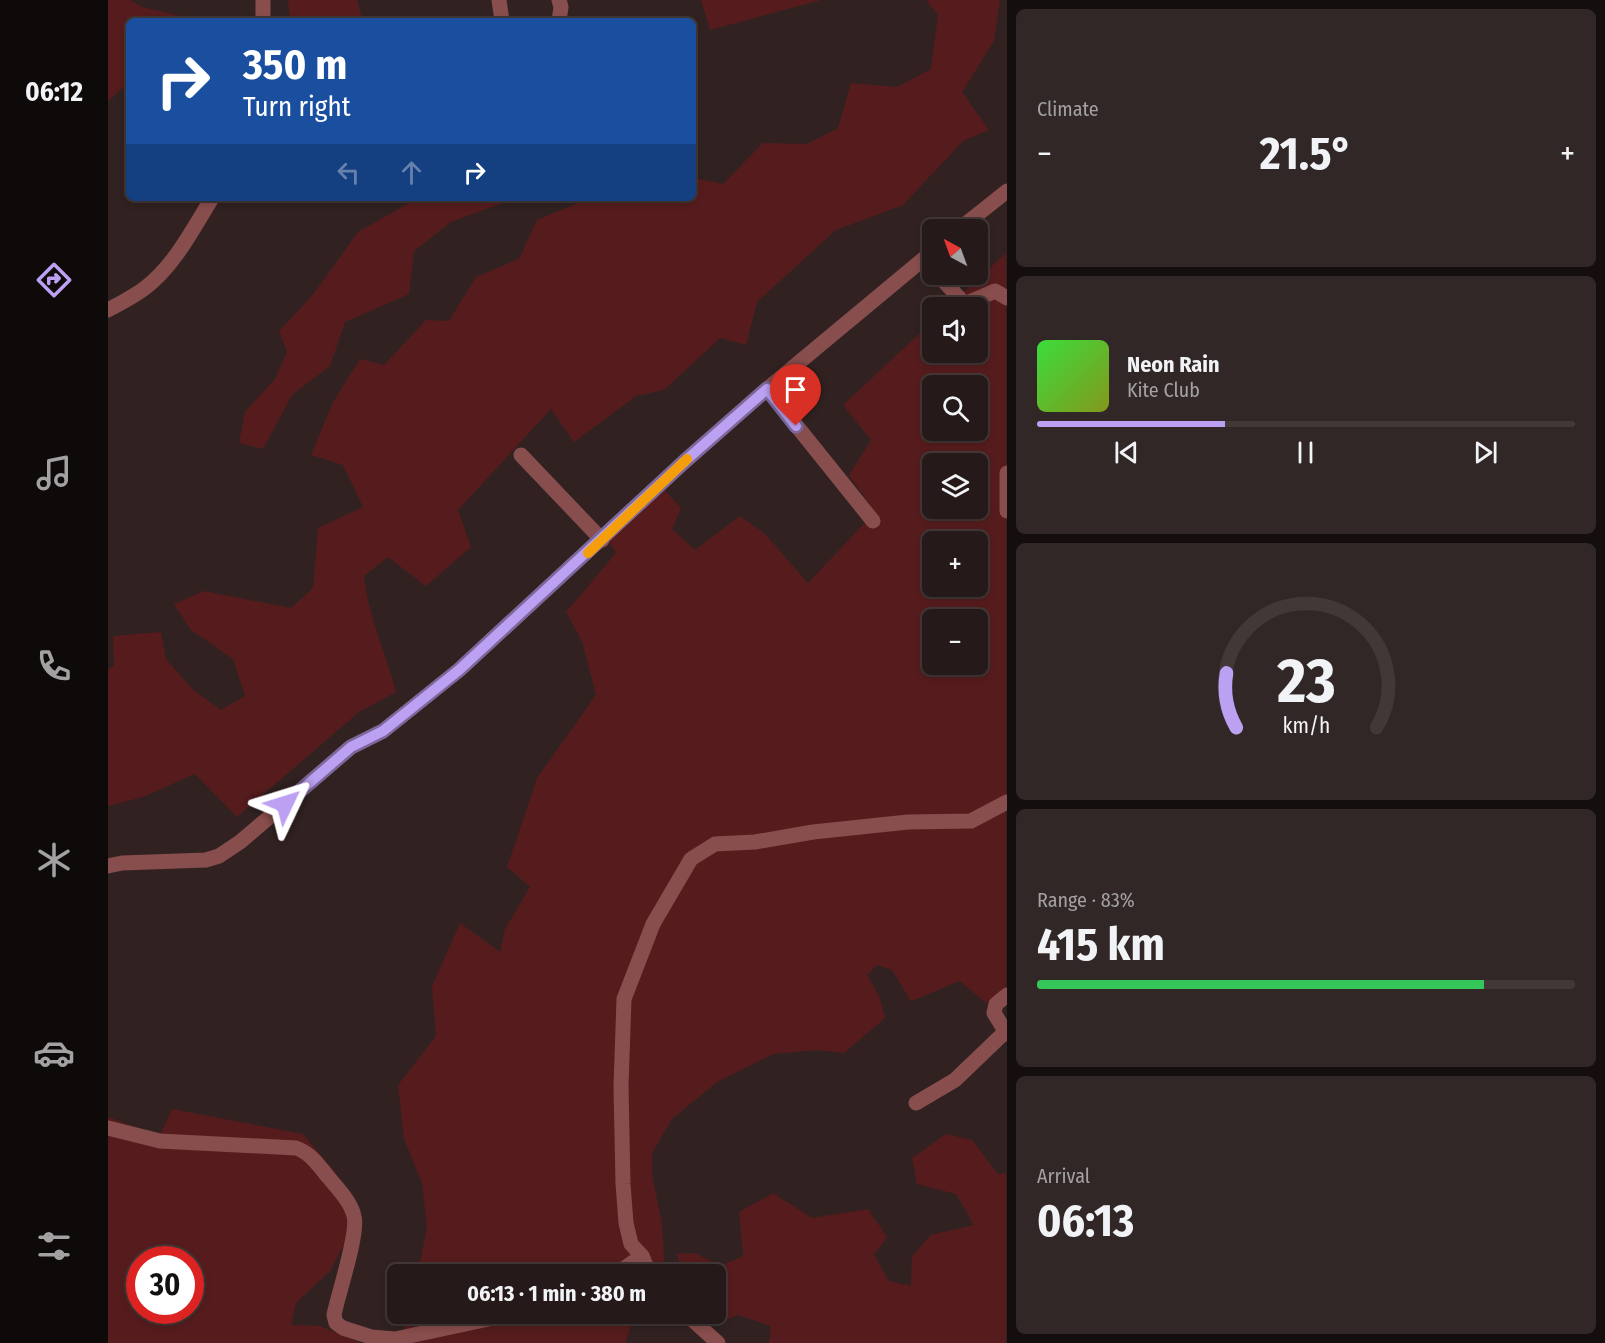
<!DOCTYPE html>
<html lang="en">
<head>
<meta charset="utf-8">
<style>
  :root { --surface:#251a19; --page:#312726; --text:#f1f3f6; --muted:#a3a1a2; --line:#423838; --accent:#bca0f2 }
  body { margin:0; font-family:"Fira Sans Condensed",sans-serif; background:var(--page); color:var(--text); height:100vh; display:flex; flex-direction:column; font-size:22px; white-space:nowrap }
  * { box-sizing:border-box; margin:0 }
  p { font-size:20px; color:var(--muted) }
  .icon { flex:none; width:33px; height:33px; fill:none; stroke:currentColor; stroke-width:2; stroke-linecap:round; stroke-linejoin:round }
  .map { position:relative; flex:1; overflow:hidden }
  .panel { display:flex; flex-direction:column; gap:9px; padding:9px; background:#140e0e; width:598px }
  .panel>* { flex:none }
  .hud { position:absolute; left:18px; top:18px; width:570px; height:183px; border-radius:9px; box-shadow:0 3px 9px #0003,0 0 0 2px var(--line); background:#1a4fa0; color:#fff; overflow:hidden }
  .needle { width:39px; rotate:319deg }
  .fabs { position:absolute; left:814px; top:219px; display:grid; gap:12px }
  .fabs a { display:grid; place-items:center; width:66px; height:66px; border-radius:9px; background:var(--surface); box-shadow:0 3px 9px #0003,0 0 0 2px var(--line); font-size:30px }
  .speed { position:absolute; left:18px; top:1246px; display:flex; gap:12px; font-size:30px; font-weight:700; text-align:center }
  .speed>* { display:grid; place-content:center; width:78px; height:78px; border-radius:50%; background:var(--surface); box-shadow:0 3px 9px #0003,0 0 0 2px var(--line); line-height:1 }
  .speed .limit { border:9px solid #d22; background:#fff; color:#111 }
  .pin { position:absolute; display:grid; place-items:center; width:51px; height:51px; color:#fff; margin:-62px -26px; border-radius:50% 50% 50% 0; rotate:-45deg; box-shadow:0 0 6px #0007 }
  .pin .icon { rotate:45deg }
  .me { position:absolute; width:66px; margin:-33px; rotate:49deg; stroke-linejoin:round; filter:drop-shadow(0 0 4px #0008) }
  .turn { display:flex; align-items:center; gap:21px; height:126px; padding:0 18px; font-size:27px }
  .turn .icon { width:78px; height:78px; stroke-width:2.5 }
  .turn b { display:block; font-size:42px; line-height:51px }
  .lanes { display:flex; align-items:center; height:57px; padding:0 18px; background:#0003; justify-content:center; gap:30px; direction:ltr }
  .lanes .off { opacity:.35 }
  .big { font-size:45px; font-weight:700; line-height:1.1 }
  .panel .tile { flex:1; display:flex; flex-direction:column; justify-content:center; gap:9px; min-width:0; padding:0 21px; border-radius:9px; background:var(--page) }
  .panel .dial { align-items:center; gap:0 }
  .dial svg { height:156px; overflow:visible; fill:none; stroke:var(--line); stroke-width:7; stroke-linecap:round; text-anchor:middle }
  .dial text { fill:var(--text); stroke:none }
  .song { display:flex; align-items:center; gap:18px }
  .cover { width:72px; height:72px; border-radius:9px; background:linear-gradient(135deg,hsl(120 70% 55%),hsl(70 70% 35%)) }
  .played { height:6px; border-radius:3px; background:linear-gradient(90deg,var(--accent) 35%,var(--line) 35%) }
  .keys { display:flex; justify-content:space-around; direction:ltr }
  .heat { display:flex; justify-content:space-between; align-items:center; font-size:33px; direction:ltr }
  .charge { height:9px; border-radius:4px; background:linear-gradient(90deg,#34c759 83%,var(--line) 0) }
  .trip { position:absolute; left:279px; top:1264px; width:339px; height:60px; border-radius:9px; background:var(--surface); box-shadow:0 3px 9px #0003,0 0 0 2px var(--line); font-weight:700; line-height:60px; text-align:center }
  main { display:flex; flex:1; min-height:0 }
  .tab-bar { display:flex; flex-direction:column; width:108px; justify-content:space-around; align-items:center; background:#0f0a0a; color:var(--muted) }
  .tab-bar .icon { width:42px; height:42px }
  .tab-bar .selected { color:var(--accent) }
  .tab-bar b { font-size:27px; color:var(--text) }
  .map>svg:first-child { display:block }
  .green { fill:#561c1d; fill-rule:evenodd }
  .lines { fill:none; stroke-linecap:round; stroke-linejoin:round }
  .minor { stroke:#884e4d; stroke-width:15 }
  .route-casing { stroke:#7a689d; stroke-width:15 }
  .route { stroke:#bca0f2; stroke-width:10 }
  .slow { stroke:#f59e0b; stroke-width:10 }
</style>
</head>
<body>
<main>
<nav class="tab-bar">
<b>06:12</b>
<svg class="icon selected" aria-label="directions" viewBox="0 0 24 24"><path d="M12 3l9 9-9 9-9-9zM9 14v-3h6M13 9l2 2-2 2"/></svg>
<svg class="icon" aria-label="music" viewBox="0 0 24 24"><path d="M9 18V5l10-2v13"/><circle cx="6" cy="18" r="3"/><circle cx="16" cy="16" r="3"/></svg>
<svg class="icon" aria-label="phone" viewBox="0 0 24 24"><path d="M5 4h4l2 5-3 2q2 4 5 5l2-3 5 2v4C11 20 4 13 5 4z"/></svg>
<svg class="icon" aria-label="climate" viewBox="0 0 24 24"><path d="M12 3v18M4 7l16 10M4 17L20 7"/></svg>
<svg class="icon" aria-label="car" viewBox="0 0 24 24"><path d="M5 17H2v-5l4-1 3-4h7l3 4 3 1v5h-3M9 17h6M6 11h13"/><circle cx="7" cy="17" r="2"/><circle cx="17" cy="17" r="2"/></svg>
<svg class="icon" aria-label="filters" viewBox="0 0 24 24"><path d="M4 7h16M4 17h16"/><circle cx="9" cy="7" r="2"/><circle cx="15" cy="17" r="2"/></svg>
</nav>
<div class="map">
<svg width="899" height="1343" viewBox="0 0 899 1343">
  <rect width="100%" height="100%" fill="#312221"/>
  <!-- green -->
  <g class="green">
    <polygon points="0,0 22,0 34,7 82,18 81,21 21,21 21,82 0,101"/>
    <polygon points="180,0 249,0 255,21 182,21"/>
    <polygon points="593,0 713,0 602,30"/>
    <path d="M818 0H892L886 41 854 92 881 130 855 141 795 205 728 230 649 302 638 345 612 338 556 390 528 396 466 442 443 409 350 510 363 547 318 586 280 557 256 576C260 616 278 653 288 692L251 712 129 817 87 774 35 797 0 806V670L6 665 5 636 53 632 58 659 84 689 113 710 137 696 125 659 83 630 66 604 96 591 183 608 205 588 210 528 255 507 235 465 203 455 225 402 252 359 276 365 318 320 341 321 368 277 411 259 429 220 482 198H585V174L587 178 615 184 655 143 699 144 730 128 743 83 789 87 823 69 830 15Z"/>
    <polygon points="310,198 398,198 397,202 343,222 306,251 301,294 237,322 222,366 184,395 155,449 131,443 137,412 167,379 179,352 171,331 204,296 250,232"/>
    <path d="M898 253V991L878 1003 852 981 803 1001 784 970 769 965 759 975 771 996 777 1018 736 1053 709 1050 665 1054 609 1082 564 1119 544 1153V1175L554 1224 556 1259 553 1275H308L310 1273 319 1227 314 1183 296 1139 290 1085 328 1036 324 986 352 923 392 952 397 929 422 887 399 867 429 778 488 695 474 641 458 612 508 553 497 536 552 485 573 508 564 529 587 550 632 516 657 534 700 583 767 512 741 475 763 440 735 405 825 321V352H870V308L840 307ZM825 386H870V430H825ZM825 464H870V508H825ZM825 542H870V586H825ZM825 620H870V664H825Z"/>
    <path d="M64 1109 195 1134 227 1172 246 1202 250 1219 222 1271 188 1303 183 1325 212 1326 253 1343H0V1117L52 1136ZM32 1260H82V1311H32Z"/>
    <polygon points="838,1134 864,1140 890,1174 898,1173 898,1343 661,1343 663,1326 630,1315 603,1326 588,1314 608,1314 608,1275 574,1275 569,1254 587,1253 612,1266 635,1256 631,1212 665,1193 704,1218 760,1209 779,1237 766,1255 781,1281 803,1286 804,1256 823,1235 866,1225 848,1194 809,1184 804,1158"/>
    <polygon points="294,1314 527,1314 517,1343 300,1343"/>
  </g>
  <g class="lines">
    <!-- minor -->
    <g class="minor">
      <polyline points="155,0 155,21"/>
      <polyline points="391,0 394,21"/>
      <polyline points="451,21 453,7 451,0"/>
      <polyline points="850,230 899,191"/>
      <polyline points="829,274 857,304 887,291 899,298"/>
      <path d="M0 310C13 303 25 297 37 288 66 266 85 229 104 198"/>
      <polyline points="659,389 765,521"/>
      <polyline points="413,455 494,540"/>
      <polyline points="899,473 899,511"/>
      <polyline points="0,866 14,863 98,860 111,856 132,842 243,747 275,731 351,670 577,461 659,389 825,251"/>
      <polyline points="899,995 888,1004 886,1013 899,1034"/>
      <polyline points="808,1103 847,1080 897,1032"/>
      <path d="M0 1128 52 1141 188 1148C203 1153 211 1166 221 1178 230 1189 243 1202 246 1216 251 1233 230 1294 226 1315L228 1323 235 1328 263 1337 287 1339 403 1314"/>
      <polyline points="507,1275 534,1256"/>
      <polyline points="542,1275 534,1256 523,1244 518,1223 515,1184 513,1086 516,999 545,924 583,859 607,844 647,842 705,832 800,822 863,821 899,802"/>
      <polyline points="578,1314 610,1343"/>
    </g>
  </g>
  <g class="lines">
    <!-- route casing -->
    <g class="route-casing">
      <polyline id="route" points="177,804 243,747 275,731 351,670 577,461 659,389 688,426"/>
    </g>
    <!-- route -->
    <use href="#route" class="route"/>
    <!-- slow -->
    <polyline class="slow" points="480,553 579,459"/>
  </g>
</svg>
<div class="fabs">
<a><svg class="needle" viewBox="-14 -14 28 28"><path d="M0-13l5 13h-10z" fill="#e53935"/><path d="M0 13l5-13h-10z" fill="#a3a1a2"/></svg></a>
<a><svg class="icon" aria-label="sound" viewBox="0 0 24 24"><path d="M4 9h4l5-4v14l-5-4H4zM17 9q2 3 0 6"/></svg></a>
<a><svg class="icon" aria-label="search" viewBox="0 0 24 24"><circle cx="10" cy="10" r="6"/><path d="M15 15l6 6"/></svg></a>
<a><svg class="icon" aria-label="layers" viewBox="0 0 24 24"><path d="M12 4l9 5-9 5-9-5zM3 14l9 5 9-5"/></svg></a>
<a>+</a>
<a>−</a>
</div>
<div class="speed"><div class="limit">30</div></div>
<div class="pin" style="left:688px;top:426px;background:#d93025"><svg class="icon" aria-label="arrive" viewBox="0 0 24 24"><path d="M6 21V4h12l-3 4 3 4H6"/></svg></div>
<svg class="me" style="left:177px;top:804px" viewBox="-20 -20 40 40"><path d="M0-17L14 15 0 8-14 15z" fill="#bca0f2" stroke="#fff" stroke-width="4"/></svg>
<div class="trip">06:13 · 1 min · 380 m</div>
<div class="hud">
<div class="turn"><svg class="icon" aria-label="right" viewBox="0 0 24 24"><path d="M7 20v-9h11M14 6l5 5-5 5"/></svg><div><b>350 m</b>Turn right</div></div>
<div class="lanes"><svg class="icon off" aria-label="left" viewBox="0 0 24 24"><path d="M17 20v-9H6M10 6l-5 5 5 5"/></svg><svg class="icon off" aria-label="ahead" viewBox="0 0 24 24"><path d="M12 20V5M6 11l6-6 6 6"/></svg><svg class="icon" aria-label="right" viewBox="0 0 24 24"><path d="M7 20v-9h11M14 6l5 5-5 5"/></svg></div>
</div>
</div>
<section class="panel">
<div class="tile"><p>Climate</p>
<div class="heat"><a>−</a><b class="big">21.5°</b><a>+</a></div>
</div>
<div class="tile">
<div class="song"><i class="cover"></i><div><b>Neon Rain</b><p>Kite Club</p></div></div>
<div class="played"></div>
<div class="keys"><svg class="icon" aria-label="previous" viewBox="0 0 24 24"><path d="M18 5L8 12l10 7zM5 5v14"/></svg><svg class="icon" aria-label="pause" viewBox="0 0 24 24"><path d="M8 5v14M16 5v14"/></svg><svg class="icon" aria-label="next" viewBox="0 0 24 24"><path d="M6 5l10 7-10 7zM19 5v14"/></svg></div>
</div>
<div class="tile dial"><svg viewBox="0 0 100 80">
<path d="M14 69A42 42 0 1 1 86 69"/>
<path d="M14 69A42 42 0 0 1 9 41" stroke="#bca0f2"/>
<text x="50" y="56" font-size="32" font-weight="700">23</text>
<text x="50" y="72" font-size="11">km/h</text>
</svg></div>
<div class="tile"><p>Range · 83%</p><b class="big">415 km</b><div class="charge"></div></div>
<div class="tile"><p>Arrival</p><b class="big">06:13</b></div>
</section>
</main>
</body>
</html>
